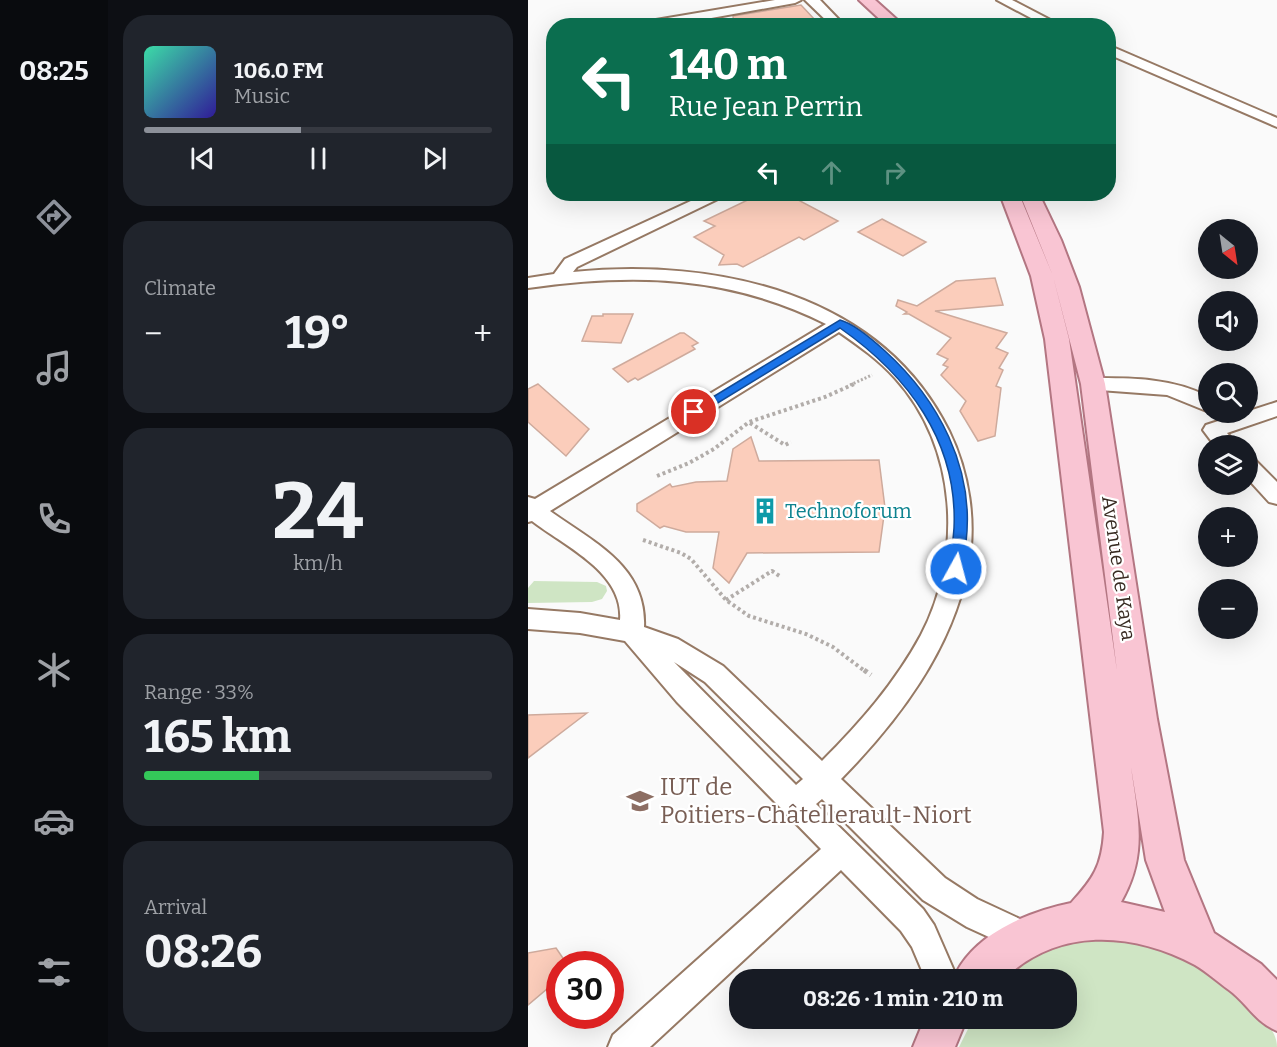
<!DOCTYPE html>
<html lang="en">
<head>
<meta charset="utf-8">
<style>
  :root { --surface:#171b24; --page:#20242c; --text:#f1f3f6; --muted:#9ea1a6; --line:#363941; --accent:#8c9099 }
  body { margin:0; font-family:Bitter,serif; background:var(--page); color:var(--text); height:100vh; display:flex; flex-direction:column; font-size:22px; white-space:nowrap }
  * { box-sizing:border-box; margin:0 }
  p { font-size:20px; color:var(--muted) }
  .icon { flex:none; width:33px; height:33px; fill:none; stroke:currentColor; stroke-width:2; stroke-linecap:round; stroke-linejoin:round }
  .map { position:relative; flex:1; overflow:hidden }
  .side { display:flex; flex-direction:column; gap:15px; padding:15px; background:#0d0f14; width:420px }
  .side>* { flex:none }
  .hud { position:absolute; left:18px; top:18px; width:570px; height:183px; border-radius:24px; box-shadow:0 6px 24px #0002; background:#0b6e4f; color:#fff; overflow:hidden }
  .needle { width:39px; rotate:150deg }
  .controls { position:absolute; left:670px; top:219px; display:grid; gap:12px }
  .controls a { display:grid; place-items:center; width:60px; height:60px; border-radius:50%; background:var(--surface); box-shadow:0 6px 24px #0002; font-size:30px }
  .speed { position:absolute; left:18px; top:951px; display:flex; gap:12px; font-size:30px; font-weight:700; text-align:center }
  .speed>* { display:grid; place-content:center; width:78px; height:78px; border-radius:50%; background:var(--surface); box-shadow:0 6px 24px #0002; line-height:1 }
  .speed .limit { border:9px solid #d22; background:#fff; color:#111 }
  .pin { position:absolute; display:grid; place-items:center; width:51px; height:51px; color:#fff; margin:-26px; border:3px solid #fff; border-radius:50%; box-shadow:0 2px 6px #0007 }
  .me { position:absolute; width:66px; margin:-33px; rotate:7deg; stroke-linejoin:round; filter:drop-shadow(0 0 4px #0008) }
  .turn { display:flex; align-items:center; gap:21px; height:126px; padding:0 24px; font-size:27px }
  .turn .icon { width:78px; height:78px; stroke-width:2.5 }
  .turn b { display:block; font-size:42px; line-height:51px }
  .lanes { display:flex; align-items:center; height:57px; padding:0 24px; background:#0003; justify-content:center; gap:30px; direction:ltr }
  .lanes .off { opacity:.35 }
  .big { font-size:45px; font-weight:700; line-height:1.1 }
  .side .tile { flex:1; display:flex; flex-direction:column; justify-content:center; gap:9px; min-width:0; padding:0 21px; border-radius:24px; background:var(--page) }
  .side .dial { align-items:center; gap:0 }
  .dial b { font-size:78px; line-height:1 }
  .song { display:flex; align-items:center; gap:18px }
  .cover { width:72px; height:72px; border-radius:9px; background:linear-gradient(135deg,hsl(160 70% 55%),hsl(250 70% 35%)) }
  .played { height:6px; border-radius:3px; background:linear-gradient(90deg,var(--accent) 45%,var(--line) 45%) }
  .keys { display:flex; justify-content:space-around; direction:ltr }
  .heat { display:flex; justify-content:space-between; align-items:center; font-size:33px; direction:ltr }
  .charge { height:9px; border-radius:4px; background:linear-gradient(90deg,#34c759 33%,var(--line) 0) }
  .trip { position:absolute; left:201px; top:969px; width:348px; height:60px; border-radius:24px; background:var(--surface); box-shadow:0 6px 24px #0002; font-weight:700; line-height:60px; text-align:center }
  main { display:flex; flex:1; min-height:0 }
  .dock { display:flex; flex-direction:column; width:108px; justify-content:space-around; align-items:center; background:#090b0e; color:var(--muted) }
  .dock .icon { width:42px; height:42px }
  .dock .current { color:var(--accent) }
  .dock b { font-size:27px; color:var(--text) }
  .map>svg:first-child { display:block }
  .green { fill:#cfe5c4 }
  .building { fill:#fbcdbb; stroke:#ceaa9c; stroke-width:1.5 }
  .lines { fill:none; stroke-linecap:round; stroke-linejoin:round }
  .minor-casing { stroke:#967964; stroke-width:4 }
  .major-casing { stroke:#b37682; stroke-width:4 }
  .path-far2 { stroke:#b2adaa; stroke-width:3; stroke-dasharray:2 2; stroke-linecap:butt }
  .path-far1 { stroke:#b2adaa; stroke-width:4; stroke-dasharray:3 3; stroke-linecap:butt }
  .path { stroke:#b2adaa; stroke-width:5; stroke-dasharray:4 4; stroke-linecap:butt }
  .minor { fill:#fff; fill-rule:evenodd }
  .major { fill:#f9c5d3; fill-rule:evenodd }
  .route { fill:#1a73e8; stroke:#114b97; stroke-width:1.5 }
  .labels { text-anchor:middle; stroke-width:4.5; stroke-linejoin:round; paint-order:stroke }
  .culture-label { font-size:20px; fill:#0d838f; stroke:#fff; text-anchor:start }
  .street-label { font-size:20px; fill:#382b22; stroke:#fff }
  .near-education-label { font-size:24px; fill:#785e54; stroke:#fff; text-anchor:start }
</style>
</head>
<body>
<main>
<nav class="dock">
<b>08:25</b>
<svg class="icon current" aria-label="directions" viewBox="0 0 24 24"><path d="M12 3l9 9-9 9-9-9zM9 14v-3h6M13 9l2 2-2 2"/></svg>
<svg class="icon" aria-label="music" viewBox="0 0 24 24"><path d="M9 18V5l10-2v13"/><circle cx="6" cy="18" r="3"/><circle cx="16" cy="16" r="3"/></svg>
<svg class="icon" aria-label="phone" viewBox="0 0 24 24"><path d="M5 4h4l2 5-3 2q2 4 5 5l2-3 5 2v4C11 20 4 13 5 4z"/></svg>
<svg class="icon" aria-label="climate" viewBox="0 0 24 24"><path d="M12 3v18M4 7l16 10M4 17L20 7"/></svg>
<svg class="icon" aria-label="car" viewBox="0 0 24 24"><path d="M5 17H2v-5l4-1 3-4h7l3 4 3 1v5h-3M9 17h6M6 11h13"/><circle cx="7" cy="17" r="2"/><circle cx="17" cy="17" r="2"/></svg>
<svg class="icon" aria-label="filters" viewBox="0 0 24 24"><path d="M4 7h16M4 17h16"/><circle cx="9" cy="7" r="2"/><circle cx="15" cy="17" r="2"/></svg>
</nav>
<section class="side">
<div class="tile">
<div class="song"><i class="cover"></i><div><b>106.0 FM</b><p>Music</p></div></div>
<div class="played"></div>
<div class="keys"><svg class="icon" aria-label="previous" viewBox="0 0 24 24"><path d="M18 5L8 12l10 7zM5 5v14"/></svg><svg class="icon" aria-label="pause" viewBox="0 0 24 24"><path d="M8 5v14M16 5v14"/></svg><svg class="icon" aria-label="next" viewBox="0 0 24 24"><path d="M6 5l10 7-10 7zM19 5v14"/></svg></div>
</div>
<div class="tile"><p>Climate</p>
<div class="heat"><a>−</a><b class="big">19°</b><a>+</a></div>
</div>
<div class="tile dial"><b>24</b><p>km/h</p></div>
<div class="tile"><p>Range · 33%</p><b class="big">165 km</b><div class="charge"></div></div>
<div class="tile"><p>Arrival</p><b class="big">08:26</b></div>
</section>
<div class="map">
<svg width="749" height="1047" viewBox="0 0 749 1047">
  <rect width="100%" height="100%" fill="#fafafa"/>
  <!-- green -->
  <g class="green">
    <polygon points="6,581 69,582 78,586 79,591 74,599 64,602 0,603 0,588"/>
    <path d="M592 939C651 950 682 966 725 1009 736 1019 749 1032 749 1047H431L445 1019 538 1018V980L475 979C509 946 546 940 592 939Z"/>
  </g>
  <!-- building -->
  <g class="building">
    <polygon points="273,5 288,21 262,26 206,26 205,16"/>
    <polygon points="232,194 259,194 310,221 276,240 271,237 215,267 209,264 191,265 196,255 166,237 187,226 176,221"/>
    <polygon points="354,219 398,242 375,256 330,232"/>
    <polygon points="467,278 475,305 407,311 479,333 468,348 480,353 471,368 475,370 468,386 473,388 467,436 450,441 432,411 438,401 413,375 420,367 415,365 420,359 409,354 423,338 381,314 376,314 379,312 368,306 370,300 389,306 428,281"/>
    <polygon points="75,314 105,314 93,343 54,341 64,316 75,316"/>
    <polygon points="152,333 156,333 170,343 164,346 167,349 110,380 107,378 100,382 85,369"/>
    <polygon points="10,384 61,429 38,456 0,422 0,389"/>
    <polygon points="223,437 231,461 351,460 357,508 351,552 219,553 201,583 185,568 191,532 158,532 136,526 132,528 109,511 109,504 142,484 144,487 168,482 199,481 205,449"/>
    <polygon points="59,713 0,758 0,715"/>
    <polygon points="28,948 39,964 32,964 32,978 0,1005 0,953"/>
  </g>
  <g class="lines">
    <!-- minor casing -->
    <g class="minor-casing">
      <g id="minor">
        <polygon points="247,0 273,0 267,3 139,26 110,26 116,22"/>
        <polygon points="277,0 292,0 317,26 304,26"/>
        <polygon points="469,0 484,0 534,26 518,26"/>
        <polygon points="580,45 749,118 749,127 580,54"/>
        <path d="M178 194H197L194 197 49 267 45 272C188 258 352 292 421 431 441 472 449 522 440 568 423 651 371 720 313 779L417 878 449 899 507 926 512 937 507 948 496 953 439 927 395 900 294 799 288 804 395 909 406 925 430 980H398L384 947 373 931 313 870 122 1047H80L85 1035 293 849 149 702 97 641 52 633 0 629V609L52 613 92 620C96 572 36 546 4 521L0 522V497L7 499 298 324C200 275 106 273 0 288V278L26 274 37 259ZM311 332C331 346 351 360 367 378 430 447 435 555 393 635 367 683 332 723 294 761L195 666 150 639 116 627C119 566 65 542 22 511ZM146 662 177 682 275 779 268 785Z"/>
        <path d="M565 378C605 378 645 378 681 397V412L639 395 558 389 555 384 558 379Z"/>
        <polygon points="749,402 749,416 699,433 710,446 687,446 675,430 678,425"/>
        <polygon points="720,458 728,461 749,482 749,504 741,502 720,479"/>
      </g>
    </g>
    <!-- major casing -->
    <g class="major-casing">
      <g id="major">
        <polygon points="331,0 347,0 376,26 359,26"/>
        <path d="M472 194H491L525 276 492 194H511L533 240 551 287 577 384 629 719 656 860 686 933 733 964 749 980V1031C726 1021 719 1003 701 990 690 982 679 972 667 965 603 931 529 927 475 980H425C443 935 499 912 543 903 565 879 574 866 576 832L517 339 503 276ZM525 276 553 384 589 671 541 339ZM603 767 618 860 637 912 593 902C620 855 610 818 603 767Z"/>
        <polygon points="397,1018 439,1018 427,1047 385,1047"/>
      </g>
    </g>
    <!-- path-far2 -->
    <g class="path-far2">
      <polyline points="84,198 99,194"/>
      <polyline points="322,385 344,375"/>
    </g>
    <!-- path-far1 -->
    <g class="path-far1">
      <polyline points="222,423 257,445 263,442"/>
      <polyline points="129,476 161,463 186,449 221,422 297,397 326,384"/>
      <polyline points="115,540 153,553 163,559 198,600 221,616 278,634 305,647 338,672"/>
      <polyline points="198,600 244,571 253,577"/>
    </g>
    <!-- path -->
    <polyline class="path" points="336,670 343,675"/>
    <!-- minor -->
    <use href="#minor" class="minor"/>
    <!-- major -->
    <use href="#major" class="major"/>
  </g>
  <!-- route -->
  <path class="route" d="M312 320C327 324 345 340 357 351 410 399 447 468 438 542 437 552 438 564 433 573H423L421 569C423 556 425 542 426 528 430 441 379 375 312 328L170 415 166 416 160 412Z"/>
  <!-- icons -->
  <defs>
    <g id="building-bare" transform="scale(2.07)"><path d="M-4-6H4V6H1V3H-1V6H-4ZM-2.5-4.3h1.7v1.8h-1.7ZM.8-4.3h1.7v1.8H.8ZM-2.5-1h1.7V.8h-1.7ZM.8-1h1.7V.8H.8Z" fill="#0f9aa8" stroke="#fff" stroke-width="2.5" paint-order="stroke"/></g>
    <g id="university-bare" transform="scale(2.07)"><path d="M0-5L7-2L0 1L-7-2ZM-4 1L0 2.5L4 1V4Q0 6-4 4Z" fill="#8d6e63" stroke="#fff" stroke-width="2.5" paint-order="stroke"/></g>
  </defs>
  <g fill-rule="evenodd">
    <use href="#building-bare" x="237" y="511"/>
    <use href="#university-bare" x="112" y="801"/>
  </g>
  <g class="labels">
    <!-- culture labels -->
    <g class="culture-label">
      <text x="257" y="518">Technoforum</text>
    </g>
    <!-- street labels -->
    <g class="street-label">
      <text transform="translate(591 568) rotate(82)" y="7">Avenue de Kaya</text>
    </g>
    <!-- near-education labels -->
    <g class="near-education-label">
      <text x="132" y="795">IUT de<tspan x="132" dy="28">Poitiers-Châtellerault-Niort</tspan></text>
    </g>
  </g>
</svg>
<div class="controls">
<a><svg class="needle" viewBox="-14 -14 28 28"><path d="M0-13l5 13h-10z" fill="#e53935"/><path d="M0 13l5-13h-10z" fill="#9ea1a6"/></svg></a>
<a><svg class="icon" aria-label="sound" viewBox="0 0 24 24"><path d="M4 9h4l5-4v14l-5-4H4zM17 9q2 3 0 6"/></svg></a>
<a><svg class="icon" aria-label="search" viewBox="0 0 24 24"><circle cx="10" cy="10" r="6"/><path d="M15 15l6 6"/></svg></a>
<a><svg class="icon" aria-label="layers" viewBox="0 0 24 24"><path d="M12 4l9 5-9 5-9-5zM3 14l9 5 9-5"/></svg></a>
<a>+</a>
<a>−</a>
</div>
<div class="speed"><div class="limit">30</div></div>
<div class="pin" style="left:166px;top:412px;background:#d93025"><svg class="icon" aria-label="arrive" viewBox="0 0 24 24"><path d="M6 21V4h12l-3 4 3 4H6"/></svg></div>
<svg class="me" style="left:428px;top:569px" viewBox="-20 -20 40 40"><circle r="17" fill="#1a73e8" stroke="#fff" stroke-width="3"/><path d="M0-11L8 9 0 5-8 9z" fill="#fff"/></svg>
<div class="trip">08:26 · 1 min · 210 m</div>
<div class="hud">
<div class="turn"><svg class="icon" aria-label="left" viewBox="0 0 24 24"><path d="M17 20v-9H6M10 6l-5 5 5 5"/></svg><div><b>140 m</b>Rue Jean Perrin</div></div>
<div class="lanes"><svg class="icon" aria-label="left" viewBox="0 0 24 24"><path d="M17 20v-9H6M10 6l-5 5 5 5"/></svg><svg class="icon off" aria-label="ahead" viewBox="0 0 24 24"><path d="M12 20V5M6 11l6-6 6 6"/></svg><svg class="icon off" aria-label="right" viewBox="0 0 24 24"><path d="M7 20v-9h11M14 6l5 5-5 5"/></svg></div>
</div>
</div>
</main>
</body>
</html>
